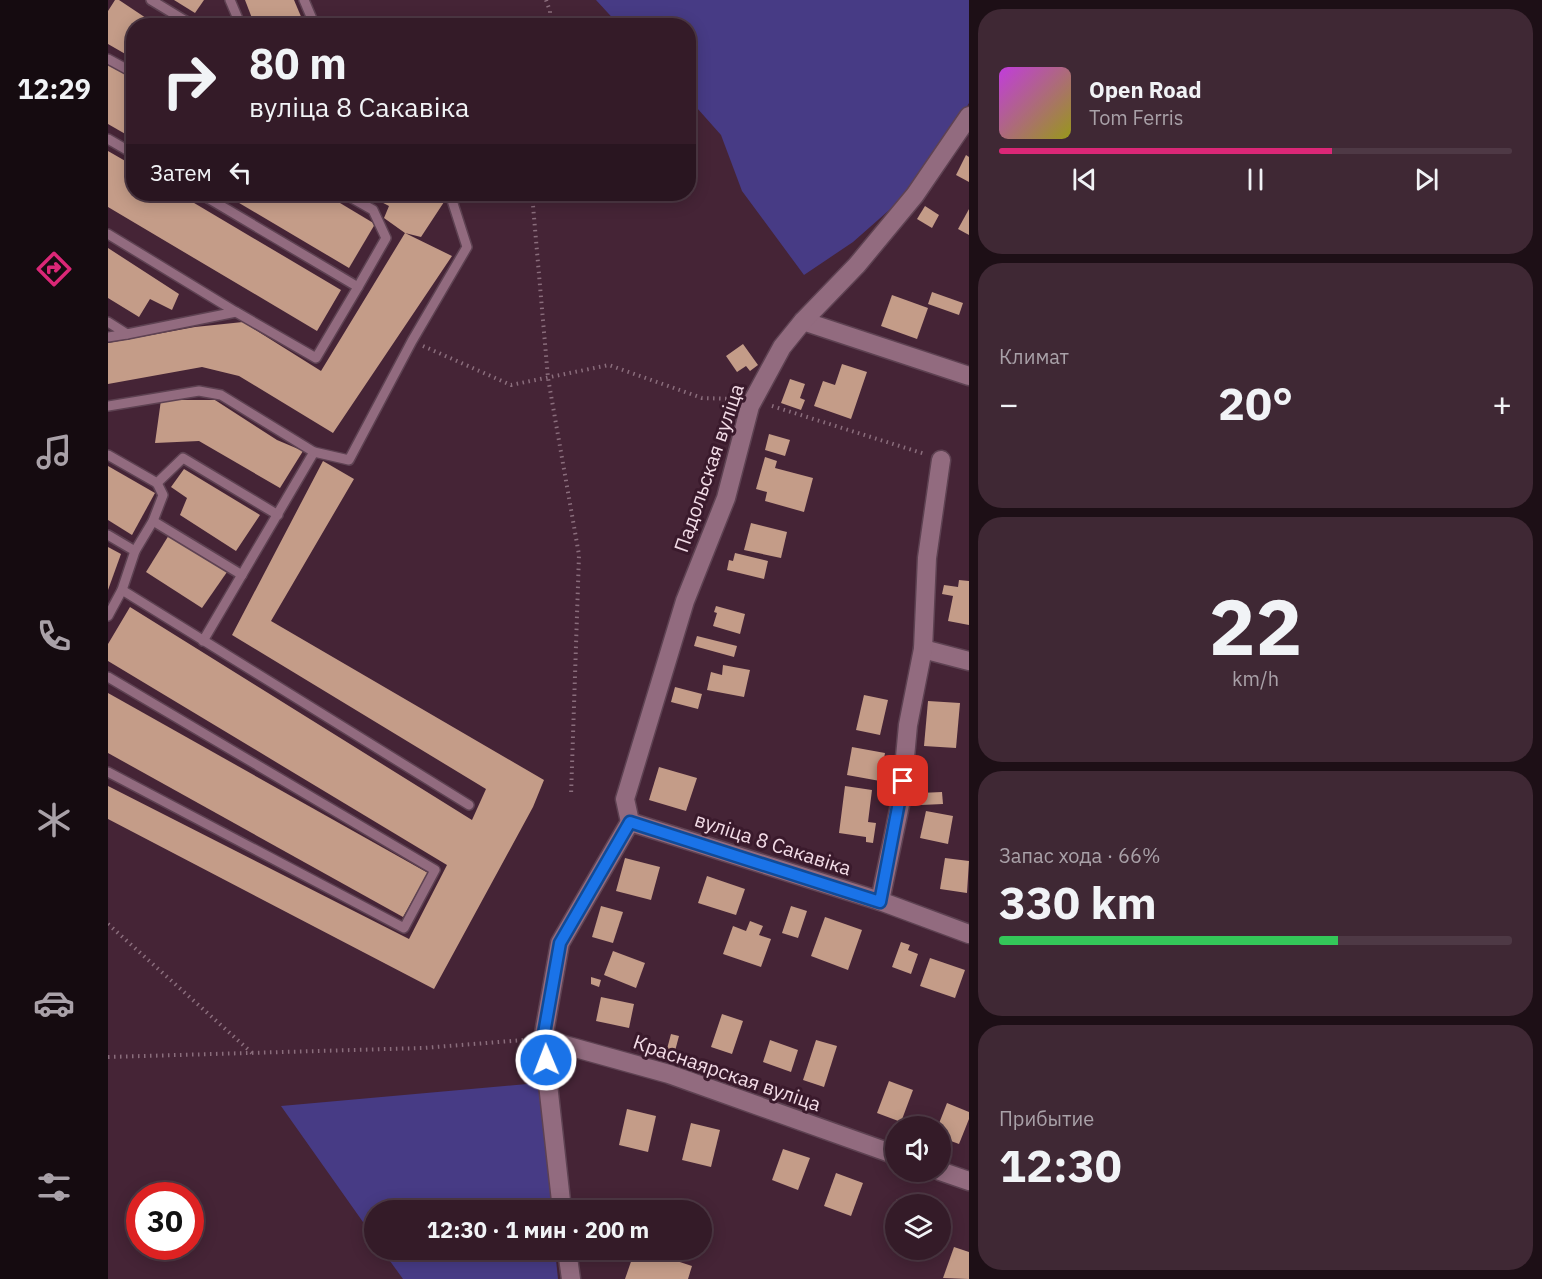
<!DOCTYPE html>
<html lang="ru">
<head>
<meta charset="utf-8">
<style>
  :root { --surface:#341b28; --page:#3f2834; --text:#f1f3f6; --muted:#a9a1a8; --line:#4e3945; --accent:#db2777 }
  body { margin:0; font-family:"IBM Plex Sans",sans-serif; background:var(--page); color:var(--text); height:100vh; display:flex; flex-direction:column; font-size:22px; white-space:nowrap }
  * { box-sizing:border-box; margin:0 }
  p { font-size:20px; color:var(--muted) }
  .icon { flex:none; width:33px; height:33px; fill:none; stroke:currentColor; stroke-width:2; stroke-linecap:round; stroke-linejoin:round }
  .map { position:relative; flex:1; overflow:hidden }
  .drawer { display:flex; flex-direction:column; gap:9px; padding:9px; background:#1d0f16; width:573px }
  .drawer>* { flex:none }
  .hud { position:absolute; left:18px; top:18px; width:570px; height:183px; border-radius:24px; box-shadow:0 3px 15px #0003,0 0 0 2px var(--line); background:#341b28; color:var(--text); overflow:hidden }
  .tools { position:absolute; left:777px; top:1116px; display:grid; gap:12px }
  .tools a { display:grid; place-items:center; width:66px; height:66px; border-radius:50%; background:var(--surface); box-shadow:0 3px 15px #0003,0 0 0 2px var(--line); font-size:30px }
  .speed { position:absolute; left:18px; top:1182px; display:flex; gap:12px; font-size:30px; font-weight:700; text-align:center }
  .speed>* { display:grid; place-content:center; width:78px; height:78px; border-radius:50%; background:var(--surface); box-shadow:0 3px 15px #0003,0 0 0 2px var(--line); line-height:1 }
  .speed .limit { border:9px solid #d22; background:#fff; color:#111 }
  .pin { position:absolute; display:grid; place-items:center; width:51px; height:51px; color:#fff; margin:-26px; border-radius:12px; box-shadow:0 3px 9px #0006 }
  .me { position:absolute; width:66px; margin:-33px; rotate:359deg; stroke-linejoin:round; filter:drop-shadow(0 0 4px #0008) }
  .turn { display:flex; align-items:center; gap:21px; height:126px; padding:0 24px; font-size:27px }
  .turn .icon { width:78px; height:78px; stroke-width:2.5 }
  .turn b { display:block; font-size:42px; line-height:51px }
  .then { display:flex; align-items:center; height:57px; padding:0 24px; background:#0003; gap:12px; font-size:22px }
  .big { font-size:45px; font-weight:800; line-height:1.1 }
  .drawer .tile { flex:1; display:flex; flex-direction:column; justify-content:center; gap:9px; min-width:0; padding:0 21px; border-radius:24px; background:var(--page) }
  .drawer .dial { align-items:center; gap:0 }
  .dial b { font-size:78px; line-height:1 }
  .song { display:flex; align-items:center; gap:18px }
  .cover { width:72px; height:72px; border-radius:9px; background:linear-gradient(135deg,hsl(290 70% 55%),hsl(60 70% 35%)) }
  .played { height:6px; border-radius:3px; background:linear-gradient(90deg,var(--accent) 65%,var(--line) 65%) }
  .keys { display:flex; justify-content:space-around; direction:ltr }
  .heat { display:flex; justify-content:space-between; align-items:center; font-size:33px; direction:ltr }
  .charge { height:9px; border-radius:4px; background:linear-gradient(90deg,#34c759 66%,var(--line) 0) }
  .trip { position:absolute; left:256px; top:1200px; width:348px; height:60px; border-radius:30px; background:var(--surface); box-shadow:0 3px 15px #0003,0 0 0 2px var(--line); font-weight:800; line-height:60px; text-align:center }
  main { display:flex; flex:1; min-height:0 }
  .tabs { display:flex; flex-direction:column; width:108px; justify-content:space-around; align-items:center; background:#150b10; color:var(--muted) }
  .tabs .icon { width:42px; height:42px }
  .tabs .selected { color:var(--accent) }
  .tabs b { font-size:27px; color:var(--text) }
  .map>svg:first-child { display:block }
  .green { fill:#473b85 }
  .building { fill:#c49c88 }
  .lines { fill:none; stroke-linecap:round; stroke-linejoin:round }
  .service-casing { stroke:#5e4252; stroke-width:12 }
  .minor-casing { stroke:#5e4252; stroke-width:21 }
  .path { stroke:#8a6d7c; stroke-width:4; stroke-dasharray:1.5 4.5; stroke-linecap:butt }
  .service { stroke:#926b7f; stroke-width:9 }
  .minor { stroke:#926b7f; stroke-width:18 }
  .route-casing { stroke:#114b97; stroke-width:15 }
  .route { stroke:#1a73e8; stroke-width:10 }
  .labels { text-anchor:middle; stroke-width:6; stroke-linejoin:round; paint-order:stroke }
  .street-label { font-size:20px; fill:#f3dce7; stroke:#3a1a2c }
</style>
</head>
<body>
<main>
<nav class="tabs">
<b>12:29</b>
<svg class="icon selected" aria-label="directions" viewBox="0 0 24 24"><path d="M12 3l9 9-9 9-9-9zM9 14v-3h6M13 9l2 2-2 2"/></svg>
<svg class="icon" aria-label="music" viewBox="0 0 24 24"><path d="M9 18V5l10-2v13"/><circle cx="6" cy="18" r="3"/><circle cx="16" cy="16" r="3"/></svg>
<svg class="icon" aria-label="phone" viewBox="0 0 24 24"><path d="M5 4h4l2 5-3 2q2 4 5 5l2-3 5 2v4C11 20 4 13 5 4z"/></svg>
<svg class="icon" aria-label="climate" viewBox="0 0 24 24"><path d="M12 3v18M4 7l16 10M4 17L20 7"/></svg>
<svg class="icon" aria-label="car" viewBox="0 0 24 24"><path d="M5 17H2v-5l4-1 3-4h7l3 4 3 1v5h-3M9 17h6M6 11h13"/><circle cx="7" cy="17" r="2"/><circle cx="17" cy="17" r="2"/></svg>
<svg class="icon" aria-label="filters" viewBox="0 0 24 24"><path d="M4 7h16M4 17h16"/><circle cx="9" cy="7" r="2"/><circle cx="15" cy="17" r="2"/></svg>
</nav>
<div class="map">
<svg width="861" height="1279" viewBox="0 0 861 1279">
  <rect width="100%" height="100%" fill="#452436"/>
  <!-- green -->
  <g class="green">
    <polygon points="488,0 861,0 861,103 821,175 745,242 696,275 634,191 613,135 581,99 580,26 511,25"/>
    <polygon points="430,1083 438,1138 444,1210 267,1210 267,1239 173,1106"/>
    <polygon points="274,1250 447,1250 450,1279 295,1279"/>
  </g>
  <!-- building -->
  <g class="building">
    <polygon points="7,0 11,0 50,26 26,26 26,59 0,44 0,11"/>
    <polygon points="66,0 96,0 87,13"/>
    <polygon points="137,0 186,0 197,26 147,26"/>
    <polygon points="0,63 26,78 26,139 0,124"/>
    <polygon points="0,151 26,166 26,194 71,194 233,290 209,331 0,207"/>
    <polygon points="858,155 861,157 861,182 848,175"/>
    <polygon points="116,194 217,194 267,224 241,268"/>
    <polygon points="258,194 324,194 336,202 313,237 297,233 344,256 225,433 131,376 94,367 0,384 0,343 87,327 135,322 213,371 297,233 276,218 281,206"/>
    <polygon points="817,206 831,215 824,228 809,219"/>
    <polygon points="861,209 861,235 850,229"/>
    <polygon points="0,248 71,294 64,310 42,299 31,317 0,298"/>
    <polygon points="824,292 855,303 851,315 820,304"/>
    <polygon points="784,295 820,308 809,339 773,326"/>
    <polygon points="635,344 650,365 642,371 638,366 629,372 618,356"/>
    <polygon points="734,364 759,372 743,419 706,406 715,381 727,385"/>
    <polygon points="682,379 697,384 692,398 697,400 693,410 673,403"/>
    <polygon points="53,400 107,400 169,440 195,451 172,488 91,441 47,443"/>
    <polygon points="661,434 682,440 677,456 657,450"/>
    <polygon points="657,457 669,461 667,468 705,478 696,512 657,501 659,492 648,489"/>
    <polygon points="215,461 246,479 163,621 436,780 425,807 326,989 0,819 0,786 301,939 339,865 0,661 0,644 22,607 364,820 378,789 124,635"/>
    <polygon points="0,466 47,493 24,535 0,520"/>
    <polygon points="76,469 152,515 128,551 72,515 79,498 63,487"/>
    <polygon points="643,523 679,532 673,558 636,550"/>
    <polygon points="61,535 119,572 94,608 38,572"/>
    <polygon points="0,547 13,554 0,590"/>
    <polygon points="627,553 660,561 656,579 619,570 621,560 625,561"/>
    <polygon points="851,580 861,581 861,625 840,621 845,596 834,594 836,585 850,587"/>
    <polygon points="608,606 637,614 632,634 605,626 609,613 606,612"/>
    <polygon points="589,636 629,646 626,657 586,646"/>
    <polygon points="615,665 642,670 636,697 599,690 603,672 614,675"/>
    <polygon points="567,687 594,694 590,709 563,702"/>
    <polygon points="0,693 320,873 295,917 0,753"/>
    <polygon points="756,695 780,700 772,735 748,730"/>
    <polygon points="820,701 852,703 848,748 816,746"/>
    <polygon points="744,747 777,753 772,781 739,775"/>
    <polygon points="551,767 589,778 578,811 541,800"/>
    <polygon points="737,786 764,790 760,822 768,823 765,843 758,842 758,837 731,833"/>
    <polygon points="834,792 835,804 813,805 812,793"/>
    <polygon points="818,811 845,816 840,844 812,838"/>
    <polygon points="517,858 552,867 543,900 508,891"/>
    <polygon points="837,858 861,861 859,893 832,889"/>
    <polygon points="599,876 637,889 628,915 590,903"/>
    <polygon points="493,906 515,912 505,943 484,937"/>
    <polygon points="683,906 699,911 690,938 674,933"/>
    <polygon points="717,917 754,930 740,970 703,956"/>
    <polygon points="642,921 655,926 651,935 663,939 653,967 615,954 625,926 638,931"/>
    <polygon points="793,942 802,945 800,950 810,954 803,974 784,967"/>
    <polygon points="505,951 537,963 528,988 496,975"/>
    <polygon points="822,958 857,970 847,998 812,986"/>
    <polygon points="483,977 493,980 491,987 483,984"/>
    <polygon points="493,997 526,1004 521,1028 488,1021"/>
    <polygon points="614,1014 635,1021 624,1054 603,1047"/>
    <polygon points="563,1034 571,1036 567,1051 559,1049"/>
    <polygon points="662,1040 690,1050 683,1072 655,1062"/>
    <polygon points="708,1040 729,1046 716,1087 695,1080"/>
    <polygon points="781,1081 805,1090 793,1122 769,1113"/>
    <polygon points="839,1103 861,1112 861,1119 851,1144 832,1137 832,1126 830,1126"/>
    <polygon points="519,1109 548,1116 540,1152 511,1145"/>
    <polygon points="583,1123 612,1130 603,1167 574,1160"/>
    <polygon points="675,1149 702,1158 690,1190 664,1180"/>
    <polygon points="728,1173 755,1183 743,1216 716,1206"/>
    <polygon points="789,1199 802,1204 788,1204 788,1238 776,1234"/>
    <polygon points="846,1247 861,1252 861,1279 835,1278"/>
    <polygon points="527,1250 535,1250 584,1266 580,1279 517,1279"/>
  </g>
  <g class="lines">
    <!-- service casing -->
    <g class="service-casing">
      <g id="service">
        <polyline points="43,0 86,26"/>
        <polyline points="122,0 133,26"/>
        <polyline points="196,0 207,26"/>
        <polyline points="0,59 26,73"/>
        <polyline points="0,139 26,154"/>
        <polyline points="93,194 250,287 208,358 128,312"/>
        <polyline points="237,194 265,210 278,238 250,287"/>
        <polyline points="0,234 128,312 19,334"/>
        <polyline points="0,322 19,334 0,337"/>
        <polyline points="0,406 91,391 113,395 206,452 95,641"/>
        <polyline points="206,452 241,460 304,341 359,247 342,194"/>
        <polyline points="0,455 49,483 75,458 170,515"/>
        <polyline points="45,521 134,575"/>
        <polyline points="0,535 27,551 14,590 0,616"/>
        <polyline points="27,551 45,521 55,495 49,483"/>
        <polyline points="14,590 361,805"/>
        <polyline points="0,677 327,870 296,928 0,772"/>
      </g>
    </g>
    <!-- minor casing -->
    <g class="minor-casing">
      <g id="minor">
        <polyline points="695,321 861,376"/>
        <polyline points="815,649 861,661"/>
        <polyline points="522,822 517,799 577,601 618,498 642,406 674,347 695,321 749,265 807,195 861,116"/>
        <polyline points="522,822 772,901 861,934"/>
        <polyline points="772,901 793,800 800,725 815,649 819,558 833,460"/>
        <polyline points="435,1039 561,1074 788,1155"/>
        <polyline points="832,1171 861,1181"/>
        <polyline points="454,1210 435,1039 452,943 522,822"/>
        <polyline points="459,1250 463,1279"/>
      </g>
    </g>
    <!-- path -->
    <g class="path">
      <polyline points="438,0 442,11 442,26"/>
      <polyline points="424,194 440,378 471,555 463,796"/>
      <polyline points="315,346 403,385 501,365 594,398 625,399"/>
      <polyline points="664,406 817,454"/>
      <polyline points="0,924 144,1053"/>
      <polyline points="0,1057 315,1048 416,1040"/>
    </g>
    <!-- service -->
    <use href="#service" class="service"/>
    <!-- minor -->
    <use href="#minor" class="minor"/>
  </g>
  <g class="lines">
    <!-- route casing -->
    <g class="route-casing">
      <polyline id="route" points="438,1060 435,1039 452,943 522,822 772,902 795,781"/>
    </g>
    <!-- route -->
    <use href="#route" class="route"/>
  </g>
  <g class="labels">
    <!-- street labels -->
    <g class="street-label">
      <text transform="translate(601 468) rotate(-71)" y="7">Падольская вуліца</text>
      <text transform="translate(665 844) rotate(18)" y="7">вуліца 8 Сакавіка</text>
      <text transform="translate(619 1073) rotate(19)" y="7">Краснаярская вуліца</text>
    </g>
  </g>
</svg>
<div class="tools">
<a><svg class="icon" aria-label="sound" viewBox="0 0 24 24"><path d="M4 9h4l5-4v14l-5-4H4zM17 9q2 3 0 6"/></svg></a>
<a><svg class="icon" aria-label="layers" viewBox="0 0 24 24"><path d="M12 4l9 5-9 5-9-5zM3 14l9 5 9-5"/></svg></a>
</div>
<div class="speed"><div class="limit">30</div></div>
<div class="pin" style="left:795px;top:781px;background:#d93025"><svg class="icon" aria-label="arrive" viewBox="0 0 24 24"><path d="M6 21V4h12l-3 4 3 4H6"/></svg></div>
<svg class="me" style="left:438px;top:1060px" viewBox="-20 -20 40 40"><circle r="17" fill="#1a73e8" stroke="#fff" stroke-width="3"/><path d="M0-11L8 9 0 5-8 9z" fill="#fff"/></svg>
<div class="trip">12:30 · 1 мин · 200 m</div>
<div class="hud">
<div class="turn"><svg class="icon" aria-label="right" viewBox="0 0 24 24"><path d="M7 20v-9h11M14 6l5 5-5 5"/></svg><div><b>80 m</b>вуліца 8 Сакавіка</div></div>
<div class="then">Затем<svg class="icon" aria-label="left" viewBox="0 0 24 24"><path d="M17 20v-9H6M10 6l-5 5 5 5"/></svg></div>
</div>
</div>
<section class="drawer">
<div class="tile">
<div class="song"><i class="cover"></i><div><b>Open Road</b><p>Tom Ferris</p></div></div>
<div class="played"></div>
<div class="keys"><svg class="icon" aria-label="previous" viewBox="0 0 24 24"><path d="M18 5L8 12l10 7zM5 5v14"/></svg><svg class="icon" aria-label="pause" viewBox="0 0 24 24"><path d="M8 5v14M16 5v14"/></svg><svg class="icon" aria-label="next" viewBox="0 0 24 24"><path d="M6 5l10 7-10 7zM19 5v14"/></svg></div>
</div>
<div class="tile"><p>Климат</p>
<div class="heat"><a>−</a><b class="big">20°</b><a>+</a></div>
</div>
<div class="tile dial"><b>22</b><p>km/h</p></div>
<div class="tile"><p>Запас хода · 66%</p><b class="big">330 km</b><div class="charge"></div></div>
<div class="tile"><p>Прибытие</p><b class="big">12:30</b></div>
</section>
</main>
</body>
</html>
